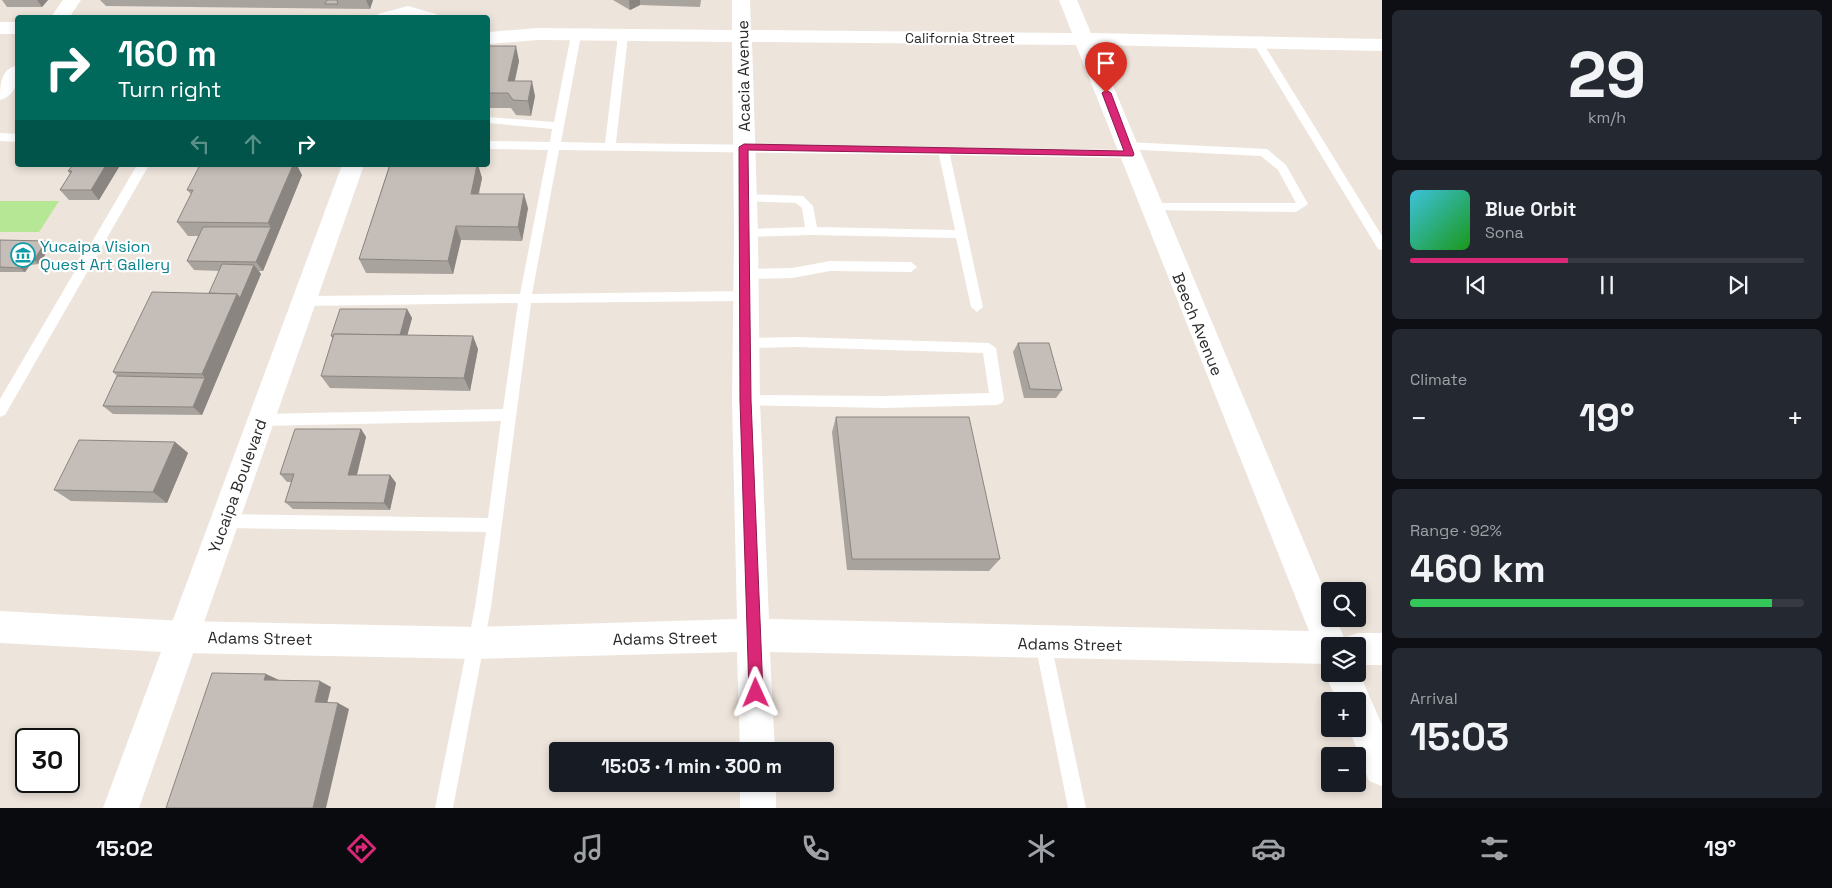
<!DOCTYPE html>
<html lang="en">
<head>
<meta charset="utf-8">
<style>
  :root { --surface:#171b24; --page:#242831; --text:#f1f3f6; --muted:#9ea1a6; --line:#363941; --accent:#db2777 }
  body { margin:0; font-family:"Space Grotesk",sans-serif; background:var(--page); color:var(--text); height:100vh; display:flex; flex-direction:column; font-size:19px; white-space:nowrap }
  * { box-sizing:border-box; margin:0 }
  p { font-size:16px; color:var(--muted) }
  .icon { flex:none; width:28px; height:28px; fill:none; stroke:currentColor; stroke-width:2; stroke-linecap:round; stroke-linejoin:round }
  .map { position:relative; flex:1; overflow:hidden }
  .side { display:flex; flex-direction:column; gap:10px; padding:10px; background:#0d0f14; width:450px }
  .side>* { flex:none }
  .banner { position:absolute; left:15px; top:15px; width:475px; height:152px; border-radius:5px; box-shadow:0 2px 8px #0003; background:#00695c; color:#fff; overflow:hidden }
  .controls { position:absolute; left:1321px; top:582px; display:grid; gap:10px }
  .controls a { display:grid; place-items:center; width:45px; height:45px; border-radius:5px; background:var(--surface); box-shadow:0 2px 8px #0003; font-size:25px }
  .speed { position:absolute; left:15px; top:728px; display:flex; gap:10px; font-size:25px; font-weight:700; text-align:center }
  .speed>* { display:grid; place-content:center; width:65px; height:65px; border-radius:50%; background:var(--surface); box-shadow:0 2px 8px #0003; line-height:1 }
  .speed .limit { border:2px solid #111; border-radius:8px; background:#fff; color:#111 }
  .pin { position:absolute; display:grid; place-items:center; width:42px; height:42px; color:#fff; margin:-51px -21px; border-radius:50% 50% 50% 0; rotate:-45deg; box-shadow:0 0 5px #0007 }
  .pin .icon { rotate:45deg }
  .me { position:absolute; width:55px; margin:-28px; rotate:359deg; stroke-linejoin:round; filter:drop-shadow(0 0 4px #0008) }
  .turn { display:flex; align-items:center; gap:18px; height:105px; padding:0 20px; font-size:22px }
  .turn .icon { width:65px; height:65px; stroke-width:2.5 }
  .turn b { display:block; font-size:35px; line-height:42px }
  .lanes { display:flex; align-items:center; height:48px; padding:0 20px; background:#0003; justify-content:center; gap:25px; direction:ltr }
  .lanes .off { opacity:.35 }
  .big { font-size:38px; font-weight:800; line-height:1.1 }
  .side .widget { flex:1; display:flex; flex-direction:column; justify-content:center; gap:8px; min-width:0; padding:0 18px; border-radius:8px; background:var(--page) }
  .side .dial { align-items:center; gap:0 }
  .dial b { font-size:65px; line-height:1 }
  .song { display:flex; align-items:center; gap:15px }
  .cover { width:60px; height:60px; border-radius:8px; background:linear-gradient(135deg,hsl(190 70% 55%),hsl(120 70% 35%)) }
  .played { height:5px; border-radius:2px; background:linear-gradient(90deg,var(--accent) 40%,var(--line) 40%) }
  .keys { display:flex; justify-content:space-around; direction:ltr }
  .heat { display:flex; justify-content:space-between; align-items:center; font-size:28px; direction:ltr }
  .charge { height:8px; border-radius:4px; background:linear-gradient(90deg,#34c759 92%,var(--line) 0) }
  .trip { position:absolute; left:549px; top:742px; width:285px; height:50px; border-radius:5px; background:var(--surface); box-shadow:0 2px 8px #0003; font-weight:800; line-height:50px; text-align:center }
  .dock { display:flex; height:80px; justify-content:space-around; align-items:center; background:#090b0e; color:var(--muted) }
  .dock .icon { width:35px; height:35px }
  .dock .on { color:var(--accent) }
  .dock b { font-size:22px; color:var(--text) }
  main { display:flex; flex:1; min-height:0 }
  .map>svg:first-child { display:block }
  .green { fill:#b6e794 }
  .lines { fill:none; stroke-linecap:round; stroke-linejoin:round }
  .service { fill:#fff; fill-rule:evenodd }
  .minor { fill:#fff; fill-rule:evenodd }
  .tertiary { fill:#fff; fill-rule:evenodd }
  .secondary { fill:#fff; fill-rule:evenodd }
  .wall { fill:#a9a39e }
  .shaded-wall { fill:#8a8581 }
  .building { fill:#c5beb8; stroke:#8a8581 }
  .route { fill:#db2777; stroke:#8e194d }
  .labels { text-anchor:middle; stroke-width:4.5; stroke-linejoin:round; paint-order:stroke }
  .far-street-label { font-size:14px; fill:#2a2a2a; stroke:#fff }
  .street-label { font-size:16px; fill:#2a2a2a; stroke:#fff }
  .culture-label { font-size:16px; fill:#0d838f; stroke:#fff; text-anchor:start }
</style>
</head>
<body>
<main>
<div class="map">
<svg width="1382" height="808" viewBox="0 0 1382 808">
  <rect width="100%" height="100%" fill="#ede4db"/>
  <!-- green -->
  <polygon class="green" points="0,201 59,201 39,232 0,232"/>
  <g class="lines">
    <!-- service -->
    <g class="service">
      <polygon points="576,32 581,35 561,142 605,143 618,36 623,33 628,36 616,143 1130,150 1135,154 1130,158 950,155 983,307 977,312 971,307 956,238 812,235 746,237 740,233 746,229 805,227 802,208 796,203 740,201 740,195 744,194 803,196 813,206 817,227 955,230 939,155 559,150 532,294 745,291 751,296 745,301 531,303 491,607 453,808 435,808 475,607 486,532 224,528 219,526 216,521 219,516 224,514 488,518 501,421 260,426 255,424 253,420 255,416 260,414 503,409 518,303 303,306 297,301 303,296 520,294 548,150 488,149 488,141 550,142 552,129 488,123 488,117 554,122 571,35"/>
      <polygon points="1258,40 1263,43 1382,236 1382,250 1378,249 1253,43"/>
      <polygon points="0,133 18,134 18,142 0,141"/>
      <polygon points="1127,142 1267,149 1286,165 1308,204 1296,212 1147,210 1147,204 1151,203 1296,203 1278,170 1261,156 1123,149 1123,143"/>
      <polygon points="137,165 149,165 5,415 0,417 0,399"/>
      <polygon points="830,261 911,262 917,267 911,272 830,271 792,278 746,279 740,274 746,269 792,268"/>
      <polygon points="796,337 989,343 996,348 1004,399 1002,403 997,405 884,408 741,405 739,401 741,397 746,395 884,396 989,393 983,353 796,347 746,348 739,343 746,338"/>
      <polygon points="1043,635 1049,637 1051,643 1086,808 1068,808 1035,643 1037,637"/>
    </g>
    <!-- minor -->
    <g class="minor">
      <polygon points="63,0 81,0 69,18 50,18"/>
      <path d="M732 0H750L751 30 1072 33 1059 0H1077L1091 33 1382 39V51L1096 45 1330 604V619H1336L1345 640 1346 637 1358 633H1382V665H1358V646H1330V674H1358V670L1382 725V786L1369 781 1349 729H1358V701H1337L1325 674 1329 664 770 652 775 751H740L737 652 475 659 183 653 0 643V611L183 621 475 627 737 619 732 401 734 233 732 42 538 40 488 44V32L538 28 732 30ZM752 42 1076 45 1309 631 769 619 760 401 758 233Z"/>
      <path d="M18 65C18 80 17 95 0 100 0 85 0 69 18 65Z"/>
      <rect x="740" y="784" width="36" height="24"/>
    </g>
    <!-- tertiary -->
    <rect class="tertiary" x="0" y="22" width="18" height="12"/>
    <!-- secondary -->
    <g class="secondary">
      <polygon points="408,6 436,14 438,18 376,18 378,14"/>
      <polygon points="342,165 364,165 139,808 103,808"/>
    </g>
  </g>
  <!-- wall -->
  <g class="wall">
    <polygon points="2,0 48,0 42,7 7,7"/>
    <polygon points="100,0 373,0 370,9 106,6"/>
    <polygon points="613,0 701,0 700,7 640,5 630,10"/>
    <polygon points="488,46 519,61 515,81 535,96 531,116 516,115 511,108 488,108"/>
    <polygon points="389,165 478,165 482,178 479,194 528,208 522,241 461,240 453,274 366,273 359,259 389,166"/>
    <polygon points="119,167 99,200 69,200 60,190 70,174 68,171"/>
    <polygon points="302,175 263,271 259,271 261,274 202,415 113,414 103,406 117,376 113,372 209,293 220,271 194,270 187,261 198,236 188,236 177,222 191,194 187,190"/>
    <polygon points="0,240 46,241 51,246 39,264 30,265 25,272 0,272"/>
    <polygon points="407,309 412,318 407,335 478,349 470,391 330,388 321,376 333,339 331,336"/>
    <polygon points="1018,343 1062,390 1056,398 1024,398 1013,352"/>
    <polygon points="836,417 1000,559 989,571 847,570 832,432"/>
    <polygon points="361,429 366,437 357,475 390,475 396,483 390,510 293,509 285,502 291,482 287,482 280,474"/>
    <polygon points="175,442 188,453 167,503 71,501 54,490"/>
  </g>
  <!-- shaded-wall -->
  <g class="shaded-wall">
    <polygon points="37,0 48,0 42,7"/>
    <polygon points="366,0 373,0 370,9"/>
    <polygon points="629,0 640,0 640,5 630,10"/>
    <polygon points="516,46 519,61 511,96 508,81"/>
    <polygon points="532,81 535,96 531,116 528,101"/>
    <polygon points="106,165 117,165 119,167 99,200 91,190"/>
    <polygon points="293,165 297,165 302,175 263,271 256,262 271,227 268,223"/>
    <polygon points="477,165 478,165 482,178 475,208 471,194"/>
    <polygon points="524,194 528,208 522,241 518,227"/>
    <polygon points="456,226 461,240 453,274 448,261"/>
    <polygon points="46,241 51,246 39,264 34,260"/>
    <polygon points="25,260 30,265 25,272 20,268"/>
    <polygon points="254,265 261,274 202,415 193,407 205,378 202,374 237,294"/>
    <polygon points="407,309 412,318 405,344 400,335"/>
    <polygon points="473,336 478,349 470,391 464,378"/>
    <polygon points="361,429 366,437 355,482 348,475"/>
    <polygon points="175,442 188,453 167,503 153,492"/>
    <polygon points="390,475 396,483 390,510 384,503"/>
    <polygon points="266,674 279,680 264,680"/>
    <polygon points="320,681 331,687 326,708 315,702"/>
    <polygon points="338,703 349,709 326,808 313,808"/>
  </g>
  <!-- building -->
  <g class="building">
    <polygon points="327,0 337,0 338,4 325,4"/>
    <polygon points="488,46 516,46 508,81 532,81 528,101 513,100 508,93 488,93"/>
    <polygon points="73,165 106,165 91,190 60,190 72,171 68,171"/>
    <polygon points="200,165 293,165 268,223 177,222 193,190 187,190"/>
    <polygon points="390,165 477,165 471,194 524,194 518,227 456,226 448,261 359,259"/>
    <polygon points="203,227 271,227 256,262 187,261"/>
    <polygon points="0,240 46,241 34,260 25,260 20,268 0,267"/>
    <polygon points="222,264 254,265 240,298 237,294 209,293"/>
    <polygon points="152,292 237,294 202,374 113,372"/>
    <polygon points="340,309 407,309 400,335 334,334 334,336 331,336"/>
    <polygon points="334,334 473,336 464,378 321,376"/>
    <polygon points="1018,343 1049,343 1062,390 1030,389"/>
    <polygon points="117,376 205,378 193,407 103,406"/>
    <polygon points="836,417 969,417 1000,559 852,559"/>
    <polygon points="295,429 361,429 348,475 390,475 384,503 285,502 294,474 280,474"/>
    <polygon points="79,440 175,442 153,492 54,490"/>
    <polygon points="212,673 266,674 264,680 320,681 315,702 338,703 313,808 166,808"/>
  </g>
  <!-- route -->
  <polygon class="route" points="1106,90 1111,93 1134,154 1133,156 748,150 751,400 763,693 761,698 756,700 751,698 749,693 740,400 739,147 744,144 1124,151 1102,93"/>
  <!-- icons -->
  <defs>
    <g id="museum-ring" transform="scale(1.25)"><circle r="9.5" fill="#fff" stroke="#0f9aa8" stroke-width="1.5"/><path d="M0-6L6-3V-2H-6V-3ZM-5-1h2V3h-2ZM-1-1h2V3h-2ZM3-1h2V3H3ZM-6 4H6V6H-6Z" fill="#0f9aa8"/></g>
  </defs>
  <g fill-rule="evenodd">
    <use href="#museum-ring" x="23" y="255"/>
  </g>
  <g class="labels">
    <!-- far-street labels -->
    <g class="far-street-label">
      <text x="960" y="43">California Street</text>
    </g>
    <!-- street labels -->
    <g class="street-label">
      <text transform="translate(743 76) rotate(-91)" y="6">Acacia Avenue</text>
      <text transform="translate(1198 324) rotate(68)" y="6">Beech Avenue</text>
      <text transform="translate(237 486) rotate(-70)" y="6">Yucaipa Boulevard</text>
      <text transform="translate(260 638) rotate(1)" y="6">Adams Street</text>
      <text transform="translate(665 638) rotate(-1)" y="6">Adams Street</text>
      <text transform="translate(1070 644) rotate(1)" y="6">Adams Street</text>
    </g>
    <!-- culture labels -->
    <g class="culture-label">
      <text x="40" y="252">Yucaipa Vision<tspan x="40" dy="18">Quest Art Gallery</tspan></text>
    </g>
  </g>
</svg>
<div class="controls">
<a><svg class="icon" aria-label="search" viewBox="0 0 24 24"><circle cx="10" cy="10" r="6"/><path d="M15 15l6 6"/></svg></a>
<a><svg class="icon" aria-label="layers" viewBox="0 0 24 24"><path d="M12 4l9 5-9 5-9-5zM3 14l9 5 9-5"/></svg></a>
<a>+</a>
<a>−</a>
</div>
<div class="speed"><div class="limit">30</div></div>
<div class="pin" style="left:1106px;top:93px;background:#d93025"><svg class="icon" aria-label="arrive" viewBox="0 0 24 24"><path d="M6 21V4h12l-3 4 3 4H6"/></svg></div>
<svg class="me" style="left:756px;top:693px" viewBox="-20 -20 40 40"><path d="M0-17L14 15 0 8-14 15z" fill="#db2777" stroke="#fff" stroke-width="4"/></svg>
<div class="trip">15:03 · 1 min · 300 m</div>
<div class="banner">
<div class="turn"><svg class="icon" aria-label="right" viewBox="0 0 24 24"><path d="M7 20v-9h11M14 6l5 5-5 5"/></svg><div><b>160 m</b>Turn right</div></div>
<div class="lanes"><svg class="icon off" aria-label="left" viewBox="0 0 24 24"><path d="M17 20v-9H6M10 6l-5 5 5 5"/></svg><svg class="icon off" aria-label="ahead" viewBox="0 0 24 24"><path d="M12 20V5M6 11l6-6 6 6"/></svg><svg class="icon" aria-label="right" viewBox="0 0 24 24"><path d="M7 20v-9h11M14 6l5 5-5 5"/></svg></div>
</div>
</div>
<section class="side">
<div class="widget dial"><b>29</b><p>km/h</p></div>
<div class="widget">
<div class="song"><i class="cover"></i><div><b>Blue Orbit</b><p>Sona</p></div></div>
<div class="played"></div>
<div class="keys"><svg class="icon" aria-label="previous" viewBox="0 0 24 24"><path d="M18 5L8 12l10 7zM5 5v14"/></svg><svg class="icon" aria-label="pause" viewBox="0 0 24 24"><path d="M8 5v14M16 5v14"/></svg><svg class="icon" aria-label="next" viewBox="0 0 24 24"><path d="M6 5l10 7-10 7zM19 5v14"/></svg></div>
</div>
<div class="widget"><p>Climate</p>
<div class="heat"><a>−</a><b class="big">19°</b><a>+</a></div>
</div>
<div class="widget"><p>Range · 92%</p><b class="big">460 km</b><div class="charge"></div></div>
<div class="widget"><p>Arrival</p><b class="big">15:03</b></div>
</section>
</main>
<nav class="dock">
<b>15:02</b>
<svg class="icon on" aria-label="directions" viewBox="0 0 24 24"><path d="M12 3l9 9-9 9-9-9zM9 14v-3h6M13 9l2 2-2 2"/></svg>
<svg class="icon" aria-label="music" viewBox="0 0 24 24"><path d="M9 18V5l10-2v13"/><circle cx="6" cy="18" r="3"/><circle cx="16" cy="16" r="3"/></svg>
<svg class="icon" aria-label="phone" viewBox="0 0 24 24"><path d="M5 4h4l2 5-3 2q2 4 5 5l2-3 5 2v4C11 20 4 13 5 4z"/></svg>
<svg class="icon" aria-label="climate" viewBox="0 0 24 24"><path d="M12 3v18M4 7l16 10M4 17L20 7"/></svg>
<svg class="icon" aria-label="car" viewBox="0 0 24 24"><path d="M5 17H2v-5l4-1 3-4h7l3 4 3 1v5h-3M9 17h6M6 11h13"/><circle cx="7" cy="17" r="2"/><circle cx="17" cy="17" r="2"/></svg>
<svg class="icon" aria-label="filters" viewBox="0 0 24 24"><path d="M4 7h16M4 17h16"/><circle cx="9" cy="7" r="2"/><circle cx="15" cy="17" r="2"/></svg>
<b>19°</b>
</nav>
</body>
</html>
